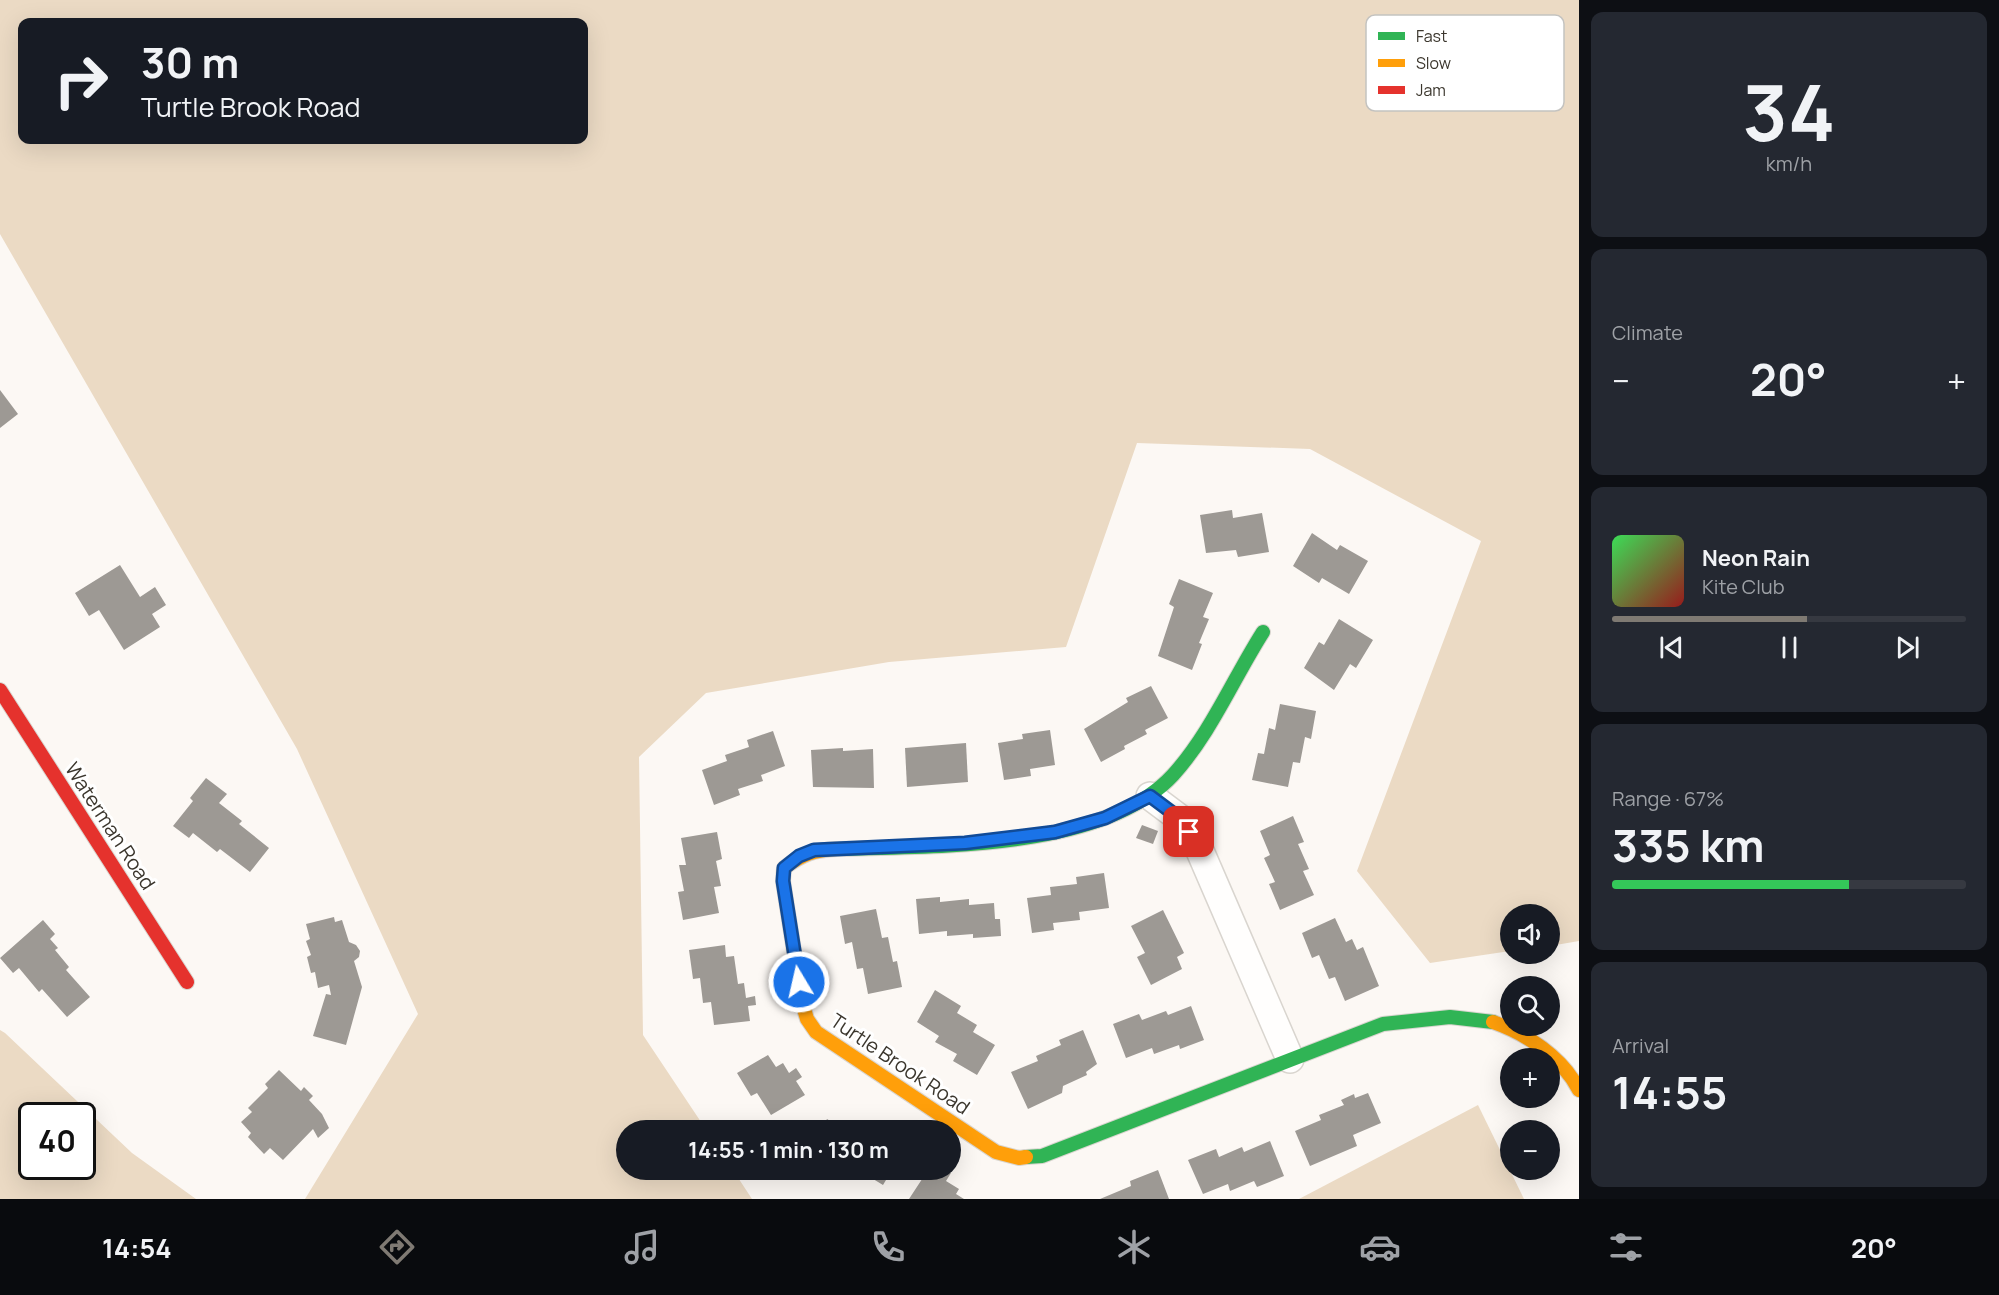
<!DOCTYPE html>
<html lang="en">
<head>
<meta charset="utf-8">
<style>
  :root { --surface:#171b24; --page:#242831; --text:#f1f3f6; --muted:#9ea1a6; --line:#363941; --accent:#7f7a73 }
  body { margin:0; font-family:Manrope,sans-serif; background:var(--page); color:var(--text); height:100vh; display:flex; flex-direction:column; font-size:22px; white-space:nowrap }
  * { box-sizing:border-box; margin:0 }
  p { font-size:20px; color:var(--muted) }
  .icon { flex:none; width:33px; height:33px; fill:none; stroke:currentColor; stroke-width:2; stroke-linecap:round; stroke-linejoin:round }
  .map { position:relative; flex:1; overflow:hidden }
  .side { display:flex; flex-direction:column; gap:12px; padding:12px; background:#0d0f14; width:420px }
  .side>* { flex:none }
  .guide { position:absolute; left:18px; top:18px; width:570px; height:126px; border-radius:12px; box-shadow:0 6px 24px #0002; background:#171b24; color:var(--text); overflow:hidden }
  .controls { position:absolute; left:1500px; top:904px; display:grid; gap:12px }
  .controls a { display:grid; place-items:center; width:60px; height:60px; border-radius:50%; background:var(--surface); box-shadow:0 6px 24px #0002; font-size:30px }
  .speed { position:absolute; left:18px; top:1102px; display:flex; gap:12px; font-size:30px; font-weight:700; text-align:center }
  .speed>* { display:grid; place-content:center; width:78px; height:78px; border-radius:50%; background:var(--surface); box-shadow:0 6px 24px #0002; line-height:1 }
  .speed .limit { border:3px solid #111; border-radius:9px; background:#fff; color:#111 }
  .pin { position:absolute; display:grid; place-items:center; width:51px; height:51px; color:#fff; margin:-26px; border-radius:12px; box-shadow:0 3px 9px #0006 }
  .me { position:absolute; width:66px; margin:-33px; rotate:351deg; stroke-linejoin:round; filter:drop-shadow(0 0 4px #0008) }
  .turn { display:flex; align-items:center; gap:21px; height:126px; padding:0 24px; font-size:27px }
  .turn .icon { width:78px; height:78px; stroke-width:2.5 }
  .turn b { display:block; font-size:42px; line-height:51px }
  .big { font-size:45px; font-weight:700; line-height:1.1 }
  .side .widget { flex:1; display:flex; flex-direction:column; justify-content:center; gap:9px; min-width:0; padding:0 21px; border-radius:12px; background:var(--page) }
  .side .dial { align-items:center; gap:0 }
  .dial b { font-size:78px; line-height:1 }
  .song { display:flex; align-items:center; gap:18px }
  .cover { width:72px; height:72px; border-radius:9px; background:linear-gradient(135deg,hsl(130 70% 55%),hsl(0 70% 35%)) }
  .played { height:6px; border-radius:3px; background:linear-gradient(90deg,var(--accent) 55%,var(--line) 55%) }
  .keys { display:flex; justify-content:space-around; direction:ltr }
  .heat { display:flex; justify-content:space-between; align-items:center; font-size:33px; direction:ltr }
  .charge { height:9px; border-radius:4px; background:linear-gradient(90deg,#34c759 67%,var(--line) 0) }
  .trip { position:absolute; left:616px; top:1120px; width:345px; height:60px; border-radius:30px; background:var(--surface); box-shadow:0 6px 24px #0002; font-weight:700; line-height:60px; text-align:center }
  .tab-bar { display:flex; height:96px; justify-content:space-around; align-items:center; background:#090b0e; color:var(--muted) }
  .tab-bar .icon { width:42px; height:42px }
  .tab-bar .current { color:var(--accent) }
  .tab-bar b { font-size:27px; color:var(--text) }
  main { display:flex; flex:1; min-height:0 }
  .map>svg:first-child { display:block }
  .forest { fill:#ebdac4; fill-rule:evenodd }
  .building { fill:#9d9994 }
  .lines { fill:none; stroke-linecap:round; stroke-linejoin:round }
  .street-casing { stroke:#d9d5cf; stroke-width:30 }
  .fast-casing { stroke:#d9d5cf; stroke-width:16 }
  .slow-casing { stroke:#d9d5cf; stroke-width:16 }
  .jam-casing { stroke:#d9d5cf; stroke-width:16 }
  .street { stroke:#fffefd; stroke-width:27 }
  .fast { stroke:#30b455; stroke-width:14 }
  .slow { stroke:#ff9f0a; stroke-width:14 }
  .jam { stroke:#e5322d; stroke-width:14 }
  .route-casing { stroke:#114b97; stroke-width:15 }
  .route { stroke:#1a73e8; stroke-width:10 }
  .labels { text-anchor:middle; stroke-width:6; stroke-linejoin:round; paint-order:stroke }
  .street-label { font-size:20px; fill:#3b362d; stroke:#fff }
  .key { fill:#fff; stroke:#c4c3c0; stroke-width:1.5 }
  .key-label { font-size:16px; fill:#3b362d }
</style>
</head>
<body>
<main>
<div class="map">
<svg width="1579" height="1199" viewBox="0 0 1579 1199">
  <rect width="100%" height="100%" fill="#fcf8f4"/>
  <!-- forest -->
  <g class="forest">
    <path d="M0 0H1579V941L1550 946V915H1510V951L1430 963 1357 871 1481 541 1310 449 1137 443 1066 647 889 662 706 693 639 757 643 1035 707 1131H627V1170H733L752 1199H305L418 1014 297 749 0 234ZM22 22H584V140H22Z"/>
    <path d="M0 1030 5 1033 132 1153 196 1199H0ZM32 1116H82V1167H32Z"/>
    <polygon points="1478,1105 1524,1199 1299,1199"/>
  </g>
  <!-- building -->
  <g class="building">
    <polygon points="0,390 18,414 0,428"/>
    <polygon points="1232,510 1233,518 1262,513 1269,552 1238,557 1236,550 1206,553 1200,515"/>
    <polygon points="1312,533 1337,550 1340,545 1368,561 1349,594 1322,578 1319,583 1293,566"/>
    <polygon points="120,565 140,597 155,587 166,605 152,614 160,627 124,650 99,610 89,616 75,593"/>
    <polygon points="1179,579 1213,593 1203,617 1209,619 1199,643 1202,644 1192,670 1158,656 1174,607 1169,604"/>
    <polygon points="1339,619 1373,640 1356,668 1350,664 1334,690 1304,668 1319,642 1324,645"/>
    <polygon points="1151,686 1168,718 1145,730 1147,734 1124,746 1125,749 1101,762 1084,729 1128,702 1126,698"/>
    <polygon points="1280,704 1316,711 1311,739 1305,737 1300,763 1293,762 1288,787 1252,780 1258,753 1264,754 1269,728 1275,730"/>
    <polygon points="1050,730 1055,765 1030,769 1031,776 1004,780 998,743 1023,739 1022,734"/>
    <polygon points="773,731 785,766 761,775 763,781 738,789 740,795 714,805 702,770 727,761 725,755 749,747 747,740"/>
    <polygon points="966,743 968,782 907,787 905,748"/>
    <polygon points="843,748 843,751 873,749 874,788 813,787 811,750"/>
    <polygon points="206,778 227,794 219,803 242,821 239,824 269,848 250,872 220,849 217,852 193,833 189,838 173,826 193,801 190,798"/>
    <polygon points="1293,816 1304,842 1298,844 1309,869 1303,871 1314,895 1280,910 1269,884 1275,882 1264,858 1270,855 1260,831"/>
    <polygon points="1142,825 1158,831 1153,844 1136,838"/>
    <polygon points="717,832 722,859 716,861 721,886 714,887 719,913 683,920 678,892 684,891 679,865 686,865 681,838"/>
    <polygon points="1104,873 1109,908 1079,912 1080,920 1053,923 1054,930 1032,933 1027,898 1051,895 1050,887 1077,884 1076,877"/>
    <polygon points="940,897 940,902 969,899 969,905 994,903 995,919 1000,919 1001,936 973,938 973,934 947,936 947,931 919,934 916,899"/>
    <polygon points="876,909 882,938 888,937 893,962 897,961 902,987 868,994 863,968 857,969 852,942 845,944 840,916"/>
    <polygon points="1163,910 1184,953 1177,957 1182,969 1151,985 1137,957 1145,953 1131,926"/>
    <polygon points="334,917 335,922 342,920 349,942 356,945 360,951 359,957 354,961 362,987 346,1045 313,1036 326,994 331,995 329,985 318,988 315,972 311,973 307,957 311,955 306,941 310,939 306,924"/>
    <polygon points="1335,918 1346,942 1352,939 1357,950 1363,947 1379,986 1345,1001 1335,977 1329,979 1319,955 1312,958 1302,933"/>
    <polygon points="43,920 55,934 50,939 58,948 55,950 69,967 66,970 90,997 67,1017 42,989 39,992 19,968 13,973 0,958"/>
    <polygon points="725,945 726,957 734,956 738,984 744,983 746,998 755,996 756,1005 748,1006 750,1021 714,1025 711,1002 703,1003 700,978 693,979 689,950"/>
    <polygon points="935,990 961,1006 957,1013 977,1025 973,1032 995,1045 977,1075 953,1061 957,1054 935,1042 939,1036 917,1022"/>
    <polygon points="1191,1006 1204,1040 1180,1049 1179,1045 1154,1054 1152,1048 1126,1058 1113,1024 1139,1014 1142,1020 1166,1011 1168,1015"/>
    <polygon points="1083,1030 1097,1064 1086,1072 1087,1075 1063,1086 1062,1093 1028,1109 1011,1072 1038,1061 1036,1056 1061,1045 1059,1040"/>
    <polygon points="768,1055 776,1067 783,1063 789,1073 796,1068 802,1077 796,1081 805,1095 771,1115 757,1093 751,1096 737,1073"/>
    <polygon points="279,1070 301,1091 304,1087 313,1096 309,1100 322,1114 329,1128 318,1138 313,1129 283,1160 270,1148 264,1154 248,1137 251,1133 241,1122 252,1112 248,1108 268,1088 265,1084"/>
    <polygon points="1368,1093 1381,1123 1353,1135 1357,1146 1310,1166 1295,1131 1321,1120 1319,1115 1344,1105 1341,1100 1354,1094 1355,1098"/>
    <polygon points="827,1119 841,1128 845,1123 857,1131 820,1131"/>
    <polygon points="1270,1141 1284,1176 1257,1187 1254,1181 1230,1191 1228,1184 1203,1194 1188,1160 1216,1149 1219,1157 1242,1147 1244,1152"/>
    <polygon points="848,1170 892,1170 883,1185 860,1171 857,1176"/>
    <polygon points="928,1170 938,1176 943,1170 951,1173 946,1181 959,1189 956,1194 964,1199 909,1199"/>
    <polygon points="1158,1170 1169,1199 1100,1199 1131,1186 1130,1181"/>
  </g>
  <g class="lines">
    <!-- street casing -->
    <g class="street-casing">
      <polyline id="street" points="1150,796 1182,820 1197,844 1290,1059"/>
    </g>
    <!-- fast casing -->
    <g class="fast-casing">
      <g id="fast">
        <path d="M837 849C933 846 1103 851 1173 775 1211 733 1233 679 1263 632"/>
        <polyline points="1026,1157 1042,1156 1383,1024 1450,1017 1493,1022"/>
      </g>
    </g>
    <!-- slow casing -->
    <g class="slow-casing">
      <g id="slow">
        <path d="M837 849C814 850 802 854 784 868L783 881 802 1002 807 1019 816 1032 996 1152 1019 1158 1026 1157"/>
        <path d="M1493 1022C1527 1034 1562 1057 1579 1090"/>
      </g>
    </g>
    <!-- jam casing -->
    <g class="jam-casing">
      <polyline id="jam" points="0,690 187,982"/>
    </g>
    <!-- street -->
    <use href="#street" class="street"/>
    <!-- fast -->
    <use href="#fast" class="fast"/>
    <!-- slow -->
    <use href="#slow" class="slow"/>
    <!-- jam -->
    <use href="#jam" class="jam"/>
  </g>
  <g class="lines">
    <!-- route casing -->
    <g class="route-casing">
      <polyline id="route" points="799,982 783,881 784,868 799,856 814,850 965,843 1055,832 1105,818 1150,796 1182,820 1189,832"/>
    </g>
    <!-- route -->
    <use href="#route" class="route"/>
  </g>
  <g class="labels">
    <!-- street labels -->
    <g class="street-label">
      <text transform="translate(110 826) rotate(57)" y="7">Waterman Road</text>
      <text transform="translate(900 1064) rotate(34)" y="7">Turtle Brook Road</text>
    </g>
  </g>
  <!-- legend -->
  <rect x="1366" y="15" width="198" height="96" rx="9" class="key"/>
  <rect x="1378" y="32" width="27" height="8" fill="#30b455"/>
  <rect x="1378" y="59" width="27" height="8" fill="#ff9f0a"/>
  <rect x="1378" y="86" width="27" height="8" fill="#e5322d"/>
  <g class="key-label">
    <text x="1416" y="42">Fast</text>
    <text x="1416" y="69">Slow</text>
    <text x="1416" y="96">Jam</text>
  </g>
</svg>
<div class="controls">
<a><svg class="icon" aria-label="sound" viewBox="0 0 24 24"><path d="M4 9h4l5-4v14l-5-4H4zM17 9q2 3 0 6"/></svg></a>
<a><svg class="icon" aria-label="search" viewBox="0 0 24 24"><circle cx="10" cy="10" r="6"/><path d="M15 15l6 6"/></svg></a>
<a>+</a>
<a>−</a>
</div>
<div class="speed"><div class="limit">40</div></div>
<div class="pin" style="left:1189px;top:832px;background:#d93025"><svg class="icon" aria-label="arrive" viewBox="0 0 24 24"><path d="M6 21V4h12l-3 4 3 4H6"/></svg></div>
<svg class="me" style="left:799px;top:982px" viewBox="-20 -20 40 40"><circle r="17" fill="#1a73e8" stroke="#fff" stroke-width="3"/><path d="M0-11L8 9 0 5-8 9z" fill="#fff"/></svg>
<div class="trip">14:55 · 1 min · 130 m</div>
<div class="guide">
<div class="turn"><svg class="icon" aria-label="right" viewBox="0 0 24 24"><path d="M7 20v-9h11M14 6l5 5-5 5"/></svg><div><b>30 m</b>Turtle Brook Road</div></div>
</div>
</div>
<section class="side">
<div class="widget dial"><b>34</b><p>km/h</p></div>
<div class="widget"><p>Climate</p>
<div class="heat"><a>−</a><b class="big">20°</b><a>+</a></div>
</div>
<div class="widget">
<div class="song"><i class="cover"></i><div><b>Neon Rain</b><p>Kite Club</p></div></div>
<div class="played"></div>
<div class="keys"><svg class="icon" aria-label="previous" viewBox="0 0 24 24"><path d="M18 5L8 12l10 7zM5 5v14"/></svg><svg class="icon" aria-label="pause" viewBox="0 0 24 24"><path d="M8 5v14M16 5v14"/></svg><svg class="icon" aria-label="next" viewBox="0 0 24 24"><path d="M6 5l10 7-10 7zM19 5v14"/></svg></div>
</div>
<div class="widget"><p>Range · 67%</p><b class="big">335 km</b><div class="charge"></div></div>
<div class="widget"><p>Arrival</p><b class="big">14:55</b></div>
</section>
</main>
<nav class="tab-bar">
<b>14:54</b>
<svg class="icon current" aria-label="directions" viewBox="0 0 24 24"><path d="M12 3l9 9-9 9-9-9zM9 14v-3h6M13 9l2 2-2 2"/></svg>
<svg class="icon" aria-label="music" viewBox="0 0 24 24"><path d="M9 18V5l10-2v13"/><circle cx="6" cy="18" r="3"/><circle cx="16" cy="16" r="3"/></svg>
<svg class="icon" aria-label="phone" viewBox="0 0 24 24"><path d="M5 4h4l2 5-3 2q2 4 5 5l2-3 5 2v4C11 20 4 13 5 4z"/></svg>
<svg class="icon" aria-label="climate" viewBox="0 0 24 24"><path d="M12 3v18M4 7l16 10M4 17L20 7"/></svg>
<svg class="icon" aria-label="car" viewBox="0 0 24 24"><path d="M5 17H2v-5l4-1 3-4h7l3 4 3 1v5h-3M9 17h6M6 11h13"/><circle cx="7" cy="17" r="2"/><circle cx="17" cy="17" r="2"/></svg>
<svg class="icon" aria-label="filters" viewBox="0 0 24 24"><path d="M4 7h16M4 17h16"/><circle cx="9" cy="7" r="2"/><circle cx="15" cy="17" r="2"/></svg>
<b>20°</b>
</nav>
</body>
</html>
